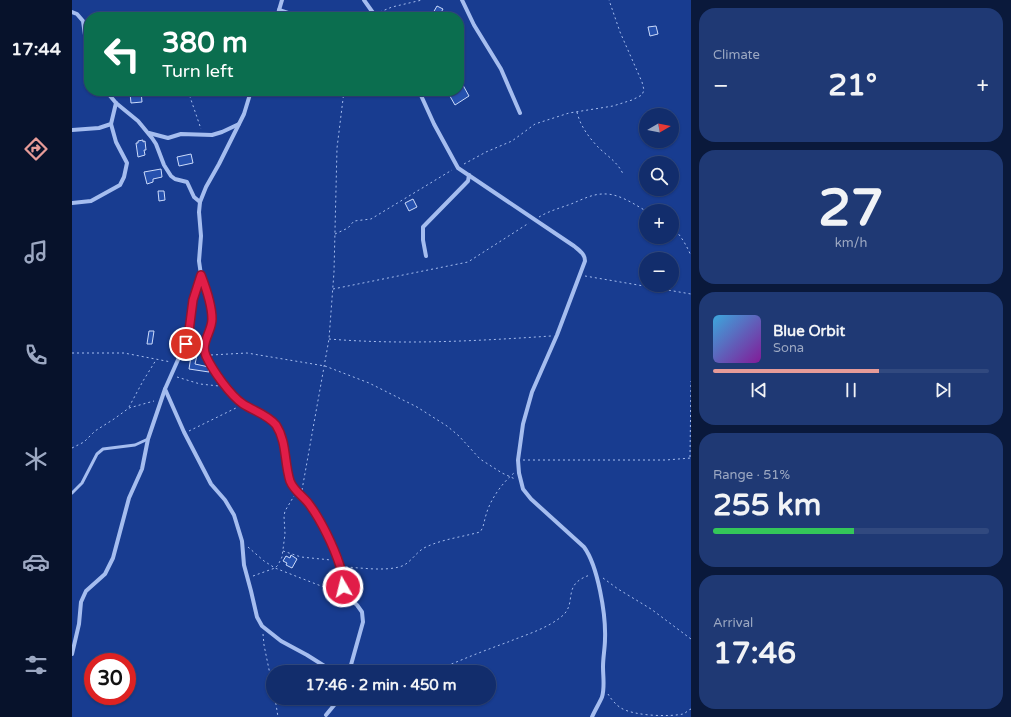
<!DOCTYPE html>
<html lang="en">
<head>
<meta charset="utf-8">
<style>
  :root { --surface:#122d6c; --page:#1f3974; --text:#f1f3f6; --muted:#9ca8c2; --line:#31497f; --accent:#e69b98 }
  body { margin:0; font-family:"Varela Round",sans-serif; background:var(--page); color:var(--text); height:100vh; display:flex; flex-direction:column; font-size:15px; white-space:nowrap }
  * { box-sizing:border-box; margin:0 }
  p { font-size:13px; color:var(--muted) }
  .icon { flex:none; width:22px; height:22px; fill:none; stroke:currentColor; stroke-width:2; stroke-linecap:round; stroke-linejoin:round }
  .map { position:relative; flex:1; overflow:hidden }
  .sheet { display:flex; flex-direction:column; gap:8px; padding:8px; background:#0a193b; width:320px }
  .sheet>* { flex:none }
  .hud { position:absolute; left:12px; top:12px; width:380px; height:84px; border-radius:16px; box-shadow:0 1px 3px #0004,0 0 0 1px var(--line); background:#0b6e4f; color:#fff; overflow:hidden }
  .needle { width:26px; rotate:80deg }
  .tools { position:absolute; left:567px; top:108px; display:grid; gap:8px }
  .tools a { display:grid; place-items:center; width:40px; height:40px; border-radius:50%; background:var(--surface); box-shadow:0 1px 3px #0004,0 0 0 1px var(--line); font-size:20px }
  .speed { position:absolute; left:12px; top:653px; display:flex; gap:8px; font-size:20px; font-weight:700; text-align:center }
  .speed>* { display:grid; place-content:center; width:52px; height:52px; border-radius:50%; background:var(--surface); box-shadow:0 1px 3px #0004,0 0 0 1px var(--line); line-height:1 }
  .speed .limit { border:6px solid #d22; background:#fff; color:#111 }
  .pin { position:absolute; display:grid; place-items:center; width:34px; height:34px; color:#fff; margin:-17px; border:2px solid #fff; border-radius:50%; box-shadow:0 1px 4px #0007 }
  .me { position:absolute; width:44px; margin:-22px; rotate:352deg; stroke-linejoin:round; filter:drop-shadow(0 0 3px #0008) }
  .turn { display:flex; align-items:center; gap:14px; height:84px; padding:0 12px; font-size:18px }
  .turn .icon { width:52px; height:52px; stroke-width:2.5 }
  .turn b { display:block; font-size:28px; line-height:34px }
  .big { font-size:30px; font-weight:700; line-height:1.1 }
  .sheet .widget { flex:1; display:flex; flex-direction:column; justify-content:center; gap:6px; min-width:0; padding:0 14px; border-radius:16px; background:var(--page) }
  .sheet .dial { align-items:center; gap:0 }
  .dial b { font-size:52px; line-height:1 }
  .song { display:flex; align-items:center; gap:12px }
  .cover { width:48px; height:48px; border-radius:6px; background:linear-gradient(135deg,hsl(200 70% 55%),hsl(290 70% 35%)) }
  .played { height:4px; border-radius:2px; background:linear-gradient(90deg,var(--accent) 60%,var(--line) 60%) }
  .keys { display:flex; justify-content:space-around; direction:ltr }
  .heat { display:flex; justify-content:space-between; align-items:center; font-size:22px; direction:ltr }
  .charge { height:6px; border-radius:3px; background:linear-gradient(90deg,#34c759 51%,var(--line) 0) }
  .trip { position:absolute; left:194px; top:665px; width:230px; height:40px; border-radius:20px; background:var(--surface); box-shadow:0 1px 3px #0004,0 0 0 1px var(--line); font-weight:700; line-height:40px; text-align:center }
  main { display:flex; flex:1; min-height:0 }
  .tabs { display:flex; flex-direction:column; width:72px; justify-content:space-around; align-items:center; background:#07122b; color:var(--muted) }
  .tabs .icon { width:28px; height:28px }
  .tabs .current { color:var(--accent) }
  .tabs b { font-size:18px; color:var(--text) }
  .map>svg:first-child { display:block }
  .building { fill:#2651ae; stroke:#ccdbfb }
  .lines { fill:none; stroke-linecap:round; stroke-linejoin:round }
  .path { stroke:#a5bdef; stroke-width:1; stroke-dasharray:2 3; stroke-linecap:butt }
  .service { stroke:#a5bdef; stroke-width:3 }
  .minor { stroke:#a5bdef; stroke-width:4 }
  .route-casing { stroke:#92132f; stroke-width:10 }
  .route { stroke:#e11d48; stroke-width:7 }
</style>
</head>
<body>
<main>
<nav class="tabs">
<b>17:44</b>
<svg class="icon current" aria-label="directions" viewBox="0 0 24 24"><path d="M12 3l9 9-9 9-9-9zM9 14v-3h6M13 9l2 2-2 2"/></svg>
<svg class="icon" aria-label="music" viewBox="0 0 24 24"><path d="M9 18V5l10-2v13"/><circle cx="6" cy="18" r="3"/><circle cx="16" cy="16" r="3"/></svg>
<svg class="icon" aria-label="phone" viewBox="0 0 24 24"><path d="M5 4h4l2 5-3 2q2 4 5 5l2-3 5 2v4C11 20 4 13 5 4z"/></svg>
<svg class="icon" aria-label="climate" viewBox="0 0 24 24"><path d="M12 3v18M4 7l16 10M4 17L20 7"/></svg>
<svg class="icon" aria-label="car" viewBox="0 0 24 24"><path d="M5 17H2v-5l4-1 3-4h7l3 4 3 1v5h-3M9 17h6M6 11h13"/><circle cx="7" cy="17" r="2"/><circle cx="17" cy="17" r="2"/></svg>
<svg class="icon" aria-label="filters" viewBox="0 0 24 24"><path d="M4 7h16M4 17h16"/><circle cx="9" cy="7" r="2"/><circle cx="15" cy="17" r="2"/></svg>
</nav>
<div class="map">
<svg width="619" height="717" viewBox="0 0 619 717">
  <rect width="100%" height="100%" fill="#183c90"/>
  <!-- building -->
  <g class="building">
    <polygon points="365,6 371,9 367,16 361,13"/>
    <polygon points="584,26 586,34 578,36 576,27"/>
    <polygon points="387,78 397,96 383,105 375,91 387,91"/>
    <polygon points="69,91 70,102 59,103 58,93"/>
    <polygon points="71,140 71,142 73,141 74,150 72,150 73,155 66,157 64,143 66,143 66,141"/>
    <polygon points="119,154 121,163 107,166 105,157"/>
    <polygon points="89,169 90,177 81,179 81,182 75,184 72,172"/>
    <polygon points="86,191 92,191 93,200 87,201"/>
    <polygon points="341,199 345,207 337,211 333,203"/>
    <polygon points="77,331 82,331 80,344 75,344"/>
    <polygon points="120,350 126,351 123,364 137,367 137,372 117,369"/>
    <polygon points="219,555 225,559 220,568 214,565 215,563 211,561 214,556 218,558"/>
  </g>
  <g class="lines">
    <!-- path -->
    <g class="path">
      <polyline points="308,12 320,7 350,0"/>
      <polyline points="116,91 129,129"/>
      <path d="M505 112C508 126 518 139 528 149 537 157 546 163 551 174"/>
      <polyline points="392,164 414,152 440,141 463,124 497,113 541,106 560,100 570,95 572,90 570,82 548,32 537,0"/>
      <path d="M467 217C477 211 488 208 499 204 509 200 520 194 531 194 546 193 562 204 574 211"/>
      <path d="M600 227C608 234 615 246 619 256"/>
      <polyline points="263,234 276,228 282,221 299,219 380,170"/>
      <polyline points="513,276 619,294"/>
      <polyline points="261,289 396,262 457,223"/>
      <path d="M257 339C331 345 405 341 479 336"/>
      <polyline points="0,353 52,353 99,362"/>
      <polyline points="139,355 175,353 253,366 297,383 345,407 375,426 387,436 408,459 430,473 443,479"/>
      <polyline points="105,377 128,384 147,386"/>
      <polyline points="57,407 71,381 84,360"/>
      <polyline points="117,431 166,407"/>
      <polyline points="0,448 12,442 23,431 42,419 57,408 82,401"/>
      <polyline points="618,457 619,381"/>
      <polyline points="451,460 594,460 619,458"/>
      <polyline points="230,490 257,339 262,272 265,148 272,91"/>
      <polyline points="176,547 192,561 203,568 267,593"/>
      <polyline points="211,551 229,557 259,560"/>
      <path d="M274 567C291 568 311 571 327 567 339 564 343 552 354 547 371 539 390 537 408 532 412 527 412 521 414 515 418 500 430 483 442 473"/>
      <polyline points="181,576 203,568 206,565 210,557 213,534 212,516 213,511 222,496"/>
      <polyline points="531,578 546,589 579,609 619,639"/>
      <polyline points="191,634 192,645 201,689"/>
      <path d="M361 672C386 661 411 651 436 642 453 635 474 629 489 617 507 603 488 585 518 575"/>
      <path d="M536 694C539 699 544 705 549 708 562 716 597 717 611 714 614 713 616 710 619 709"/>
      <polyline points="203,698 206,717"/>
    </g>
    <!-- service -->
    <polyline class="service" points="0,493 10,483 25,454 31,449 63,445 76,439"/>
    <!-- minor -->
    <g class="minor">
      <polyline points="292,0 304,17"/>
      <polyline points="390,0 402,25 429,69 448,113"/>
      <polyline points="207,10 228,17"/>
      <polyline points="0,12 5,14 11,21 17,63"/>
      <polyline points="205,17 210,0"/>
      <polyline points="34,91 44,103 66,121 80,138 84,144 92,165 99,176 103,179 115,182 122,197 128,202"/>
      <path d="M347 91 362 124 386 168 502 246C508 251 513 254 513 261L485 335 460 392 451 424 446 460 447 473 451 489 459 499 512 547C526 566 534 615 533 639 533 648 531 657 531 667 531 677 533 687 530 697 527 704 523 710 520 717"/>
      <polyline points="0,130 27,128 39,124 44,103"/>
      <polyline points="77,133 96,138 109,134 140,135 150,132 167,124"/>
      <polyline points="0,203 19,201 48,185 52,177 55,163 44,142 39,124"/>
      <polyline points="354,256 351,240 351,227 396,181 397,175"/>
      <polyline points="129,275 136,295 140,317 140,322 132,348 134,356 153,386 161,395 171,404 191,415 204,425 211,440 219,481 225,492 236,503 252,529 268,566 271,587 273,595 285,605 290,612 291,622 277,672"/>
      <polyline points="93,389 112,432 139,484 153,500 162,515 170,541 172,565 179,591 185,617 190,626 209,641 235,655 262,672"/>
      <polyline points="0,654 7,624 9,602 14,591 33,574 41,558 57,498 70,469 76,439 93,389 113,344 117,331 121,300 129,275 127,261 129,236 127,212 128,202 134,187 147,164 172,114 179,91"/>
      <polyline points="254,715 268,698"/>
    </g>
  </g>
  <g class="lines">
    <!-- route casing -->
    <g class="route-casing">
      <path id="route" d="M114 344 117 331 121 300 129 275C134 288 140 304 140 319 140 332 128 343 134 356 141 371 158 395 171 404 182 411 196 415 204 425 215 442 212 462 218 481 222 491 231 496 237 504 249 520 262 547 268 566 269 573 270 581 271 587"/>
    </g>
    <!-- route -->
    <use href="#route" class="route"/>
  </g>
</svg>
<div class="tools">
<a><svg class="needle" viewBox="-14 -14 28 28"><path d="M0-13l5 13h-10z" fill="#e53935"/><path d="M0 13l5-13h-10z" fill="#9ca8c2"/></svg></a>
<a><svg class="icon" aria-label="search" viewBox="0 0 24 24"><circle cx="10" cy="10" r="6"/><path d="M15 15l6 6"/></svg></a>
<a>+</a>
<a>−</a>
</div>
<div class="speed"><div class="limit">30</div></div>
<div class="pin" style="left:114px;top:344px;background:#d93025"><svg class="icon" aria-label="arrive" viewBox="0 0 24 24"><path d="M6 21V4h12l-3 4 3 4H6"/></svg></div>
<svg class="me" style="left:271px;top:587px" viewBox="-20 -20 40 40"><circle r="17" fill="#e11d48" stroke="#fff" stroke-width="3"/><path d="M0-11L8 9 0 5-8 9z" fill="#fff"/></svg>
<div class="trip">17:46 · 2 min · 450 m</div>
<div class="hud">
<div class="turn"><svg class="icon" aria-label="left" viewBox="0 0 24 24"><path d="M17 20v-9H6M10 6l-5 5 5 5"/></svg><div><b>380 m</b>Turn left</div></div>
</div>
</div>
<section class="sheet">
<div class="widget"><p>Climate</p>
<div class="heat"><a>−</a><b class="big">21°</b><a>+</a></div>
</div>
<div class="widget dial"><b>27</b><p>km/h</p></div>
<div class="widget">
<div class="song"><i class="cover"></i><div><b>Blue Orbit</b><p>Sona</p></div></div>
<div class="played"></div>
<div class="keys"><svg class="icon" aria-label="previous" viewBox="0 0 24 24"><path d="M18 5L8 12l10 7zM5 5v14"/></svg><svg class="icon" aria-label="pause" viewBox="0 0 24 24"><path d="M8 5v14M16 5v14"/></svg><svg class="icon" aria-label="next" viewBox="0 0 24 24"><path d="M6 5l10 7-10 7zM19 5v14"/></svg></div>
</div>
<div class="widget"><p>Range · 51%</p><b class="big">255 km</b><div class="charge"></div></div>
<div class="widget"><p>Arrival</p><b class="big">17:46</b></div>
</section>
</main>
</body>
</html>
